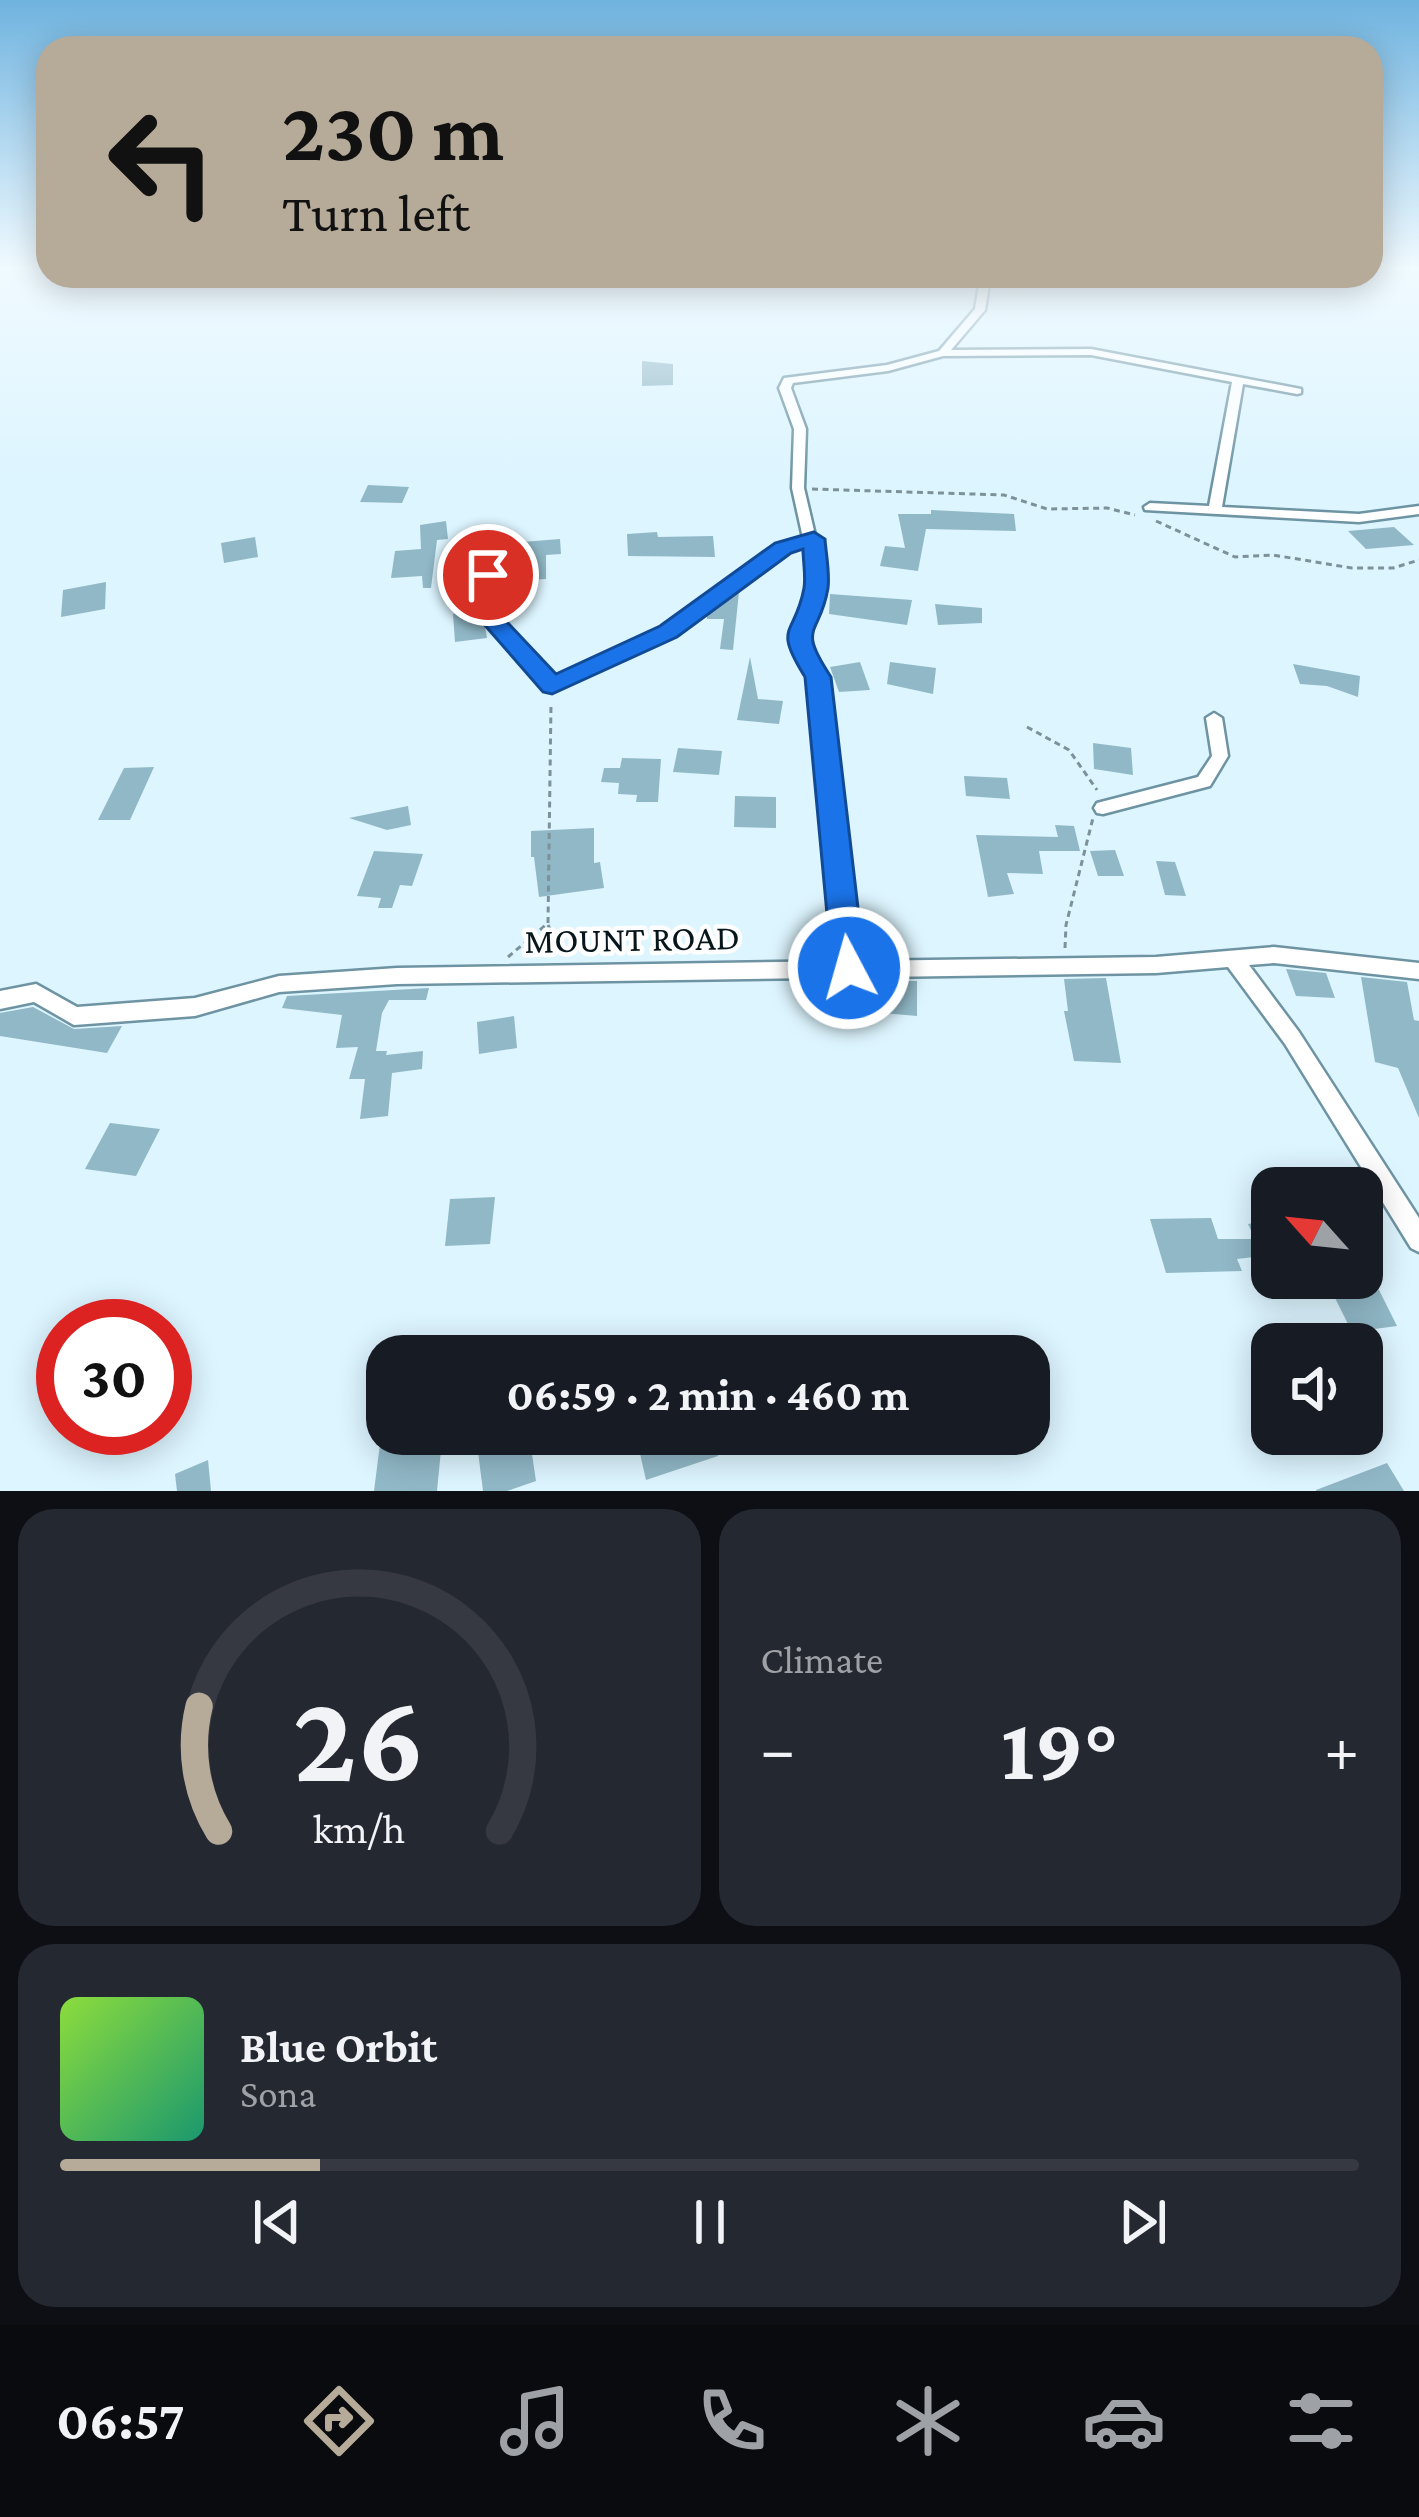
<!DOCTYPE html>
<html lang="en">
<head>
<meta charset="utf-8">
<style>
  :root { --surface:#171b24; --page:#242831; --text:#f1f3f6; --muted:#9ea1a6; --line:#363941; --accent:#b6aa98 }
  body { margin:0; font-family:"Crimson Pro",serif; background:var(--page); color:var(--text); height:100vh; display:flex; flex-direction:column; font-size:45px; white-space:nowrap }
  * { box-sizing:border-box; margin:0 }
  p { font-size:39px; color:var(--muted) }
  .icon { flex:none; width:66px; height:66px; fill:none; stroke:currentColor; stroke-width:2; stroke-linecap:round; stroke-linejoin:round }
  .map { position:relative; height:1491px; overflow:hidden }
  .sheet { display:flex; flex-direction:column; gap:18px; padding:18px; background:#0d0f14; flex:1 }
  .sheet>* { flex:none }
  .top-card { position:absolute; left:36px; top:36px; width:1347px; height:252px; border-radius:36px; box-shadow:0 6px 30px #0003; background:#b6aa98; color:#111; overflow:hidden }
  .needle { width:78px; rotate:297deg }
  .controls { position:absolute; left:1251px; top:1167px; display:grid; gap:24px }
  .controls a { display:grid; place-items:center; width:132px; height:132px; border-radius:24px; background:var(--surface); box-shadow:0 6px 30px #0003; font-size:60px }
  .speed { position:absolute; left:36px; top:1299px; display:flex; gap:24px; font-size:60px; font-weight:700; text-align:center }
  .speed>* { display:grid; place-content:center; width:156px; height:156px; border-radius:50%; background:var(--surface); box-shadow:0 6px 30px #0003; line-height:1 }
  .speed .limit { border:18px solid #d22; background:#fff; color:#111 }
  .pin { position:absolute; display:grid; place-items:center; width:102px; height:102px; color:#fff; margin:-51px; border:6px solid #fff; border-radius:50%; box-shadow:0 3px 12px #0007 }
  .me { position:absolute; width:132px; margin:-66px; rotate:354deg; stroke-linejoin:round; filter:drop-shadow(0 0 9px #0008) }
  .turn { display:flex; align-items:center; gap:42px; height:252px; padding:0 48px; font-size:54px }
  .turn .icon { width:156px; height:156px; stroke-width:2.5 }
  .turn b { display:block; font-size:84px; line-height:102px }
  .big { font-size:90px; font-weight:700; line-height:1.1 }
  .sheet .card { flex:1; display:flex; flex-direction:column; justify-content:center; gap:18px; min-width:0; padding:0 42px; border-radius:36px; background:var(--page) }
  .sheet .dial { align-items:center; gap:0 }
  .dial svg { height:312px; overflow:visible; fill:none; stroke:var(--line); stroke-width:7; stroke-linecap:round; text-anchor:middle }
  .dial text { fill:var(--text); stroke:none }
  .song { display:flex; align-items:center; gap:36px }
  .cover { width:144px; height:144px; border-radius:18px; background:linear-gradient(135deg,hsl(90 70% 55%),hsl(160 70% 35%)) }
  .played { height:12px; border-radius:6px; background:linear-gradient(90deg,var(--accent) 20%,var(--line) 20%) }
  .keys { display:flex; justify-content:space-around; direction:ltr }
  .heat { display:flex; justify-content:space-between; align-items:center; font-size:66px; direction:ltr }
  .sheet .tiles { flex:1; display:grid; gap:18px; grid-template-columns:1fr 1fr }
  .card:last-child { grid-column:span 2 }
  .trip { position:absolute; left:366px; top:1335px; width:684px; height:120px; border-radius:36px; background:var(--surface); box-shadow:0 6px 30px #0003; font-weight:700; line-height:120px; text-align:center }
  .tab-bar { display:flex; height:192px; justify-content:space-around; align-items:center; background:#090b0e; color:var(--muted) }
  .tab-bar .icon { width:84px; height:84px }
  .tab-bar .current { color:var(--accent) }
  .tab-bar b { font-size:54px; color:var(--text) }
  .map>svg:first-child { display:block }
  .building { fill:#91b8c7 }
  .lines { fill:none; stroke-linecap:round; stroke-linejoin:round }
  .street-casing { stroke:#6e94a3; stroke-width:5 }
  .path { stroke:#7d9199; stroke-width:3; stroke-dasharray:6 4.5; stroke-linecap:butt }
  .street { fill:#fff; fill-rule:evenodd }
  .route { fill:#1a73e8; stroke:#114b97; stroke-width:3 }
  .labels { text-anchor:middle; stroke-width:9; stroke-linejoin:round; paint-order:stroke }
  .near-street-label { font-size:36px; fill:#07161b; stroke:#fefefe }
</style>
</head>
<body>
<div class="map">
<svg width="1419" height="1491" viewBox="0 0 1419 1491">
  <rect width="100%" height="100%" fill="#ddf5ff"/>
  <!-- building -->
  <g class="building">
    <polygon points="642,361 673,364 673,385 642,386"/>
    <polygon points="368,485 409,487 402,503 360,502"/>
    <polygon points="931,510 1014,514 1016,531 926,529 918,571 880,566 885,546 905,548 898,514 931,514"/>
    <polygon points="446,521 448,539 437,540 431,588 423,588 422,576 391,578 395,551 421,549 420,525"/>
    <polygon points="1394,527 1414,545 1366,549 1348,531"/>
    <polygon points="657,532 658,537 713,536 715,557 628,556 627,534"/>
    <polygon points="255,537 258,557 224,563 221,543"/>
    <polygon points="560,539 561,554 546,555 546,579 525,580 522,542"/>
    <polygon points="106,582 105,609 61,617 63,590"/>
    <polygon points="739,592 733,650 720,649 724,619 707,619 707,615"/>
    <polygon points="830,594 912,600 907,625 829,614"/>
    <polygon points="935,604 982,608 982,623 938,625"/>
    <polygon points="482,610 487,638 455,642 453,614"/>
    <polygon points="750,657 758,699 783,701 779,724 737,720"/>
    <polygon points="860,662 870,690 839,692 830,667"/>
    <polygon points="890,662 936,668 933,694 887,684"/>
    <polygon points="1293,664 1360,676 1358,697 1327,686 1300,684"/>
    <polygon points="1093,743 1131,748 1133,775 1094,769"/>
    <polygon points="678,748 722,751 719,775 673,772"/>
    <polygon points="622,758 661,759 658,802 636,802 637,795 618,794 619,783 601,782 604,768 620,768"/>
    <polygon points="154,767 130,820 98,820 124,768"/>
    <polygon points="964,776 1007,778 1010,799 966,796"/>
    <polygon points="735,796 776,797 776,828 734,827"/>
    <polygon points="408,806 411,825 387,830 349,818"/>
    <polygon points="1055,825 1074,826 1080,851 1039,851 1043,874 1007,873 1014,894 988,897 976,835 1058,837"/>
    <polygon points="594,828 594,863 600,862 604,888 539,897 534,857 531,857 531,831"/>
    <polygon points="1115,850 1124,876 1098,876 1090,851"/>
    <polygon points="374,851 423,854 412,886 400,885 392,908 378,908 381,898 357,896"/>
    <polygon points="1156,861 1175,862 1186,896 1165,895"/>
    <polygon points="1286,969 1326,973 1335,998 1296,996"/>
    <polygon points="1361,977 1407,982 1414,1020 1419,1021 1419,1118 1398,1068 1375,1062"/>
    <polygon points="1106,978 1121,1063 1074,1061 1064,1011 1068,1011 1064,979"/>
    <polygon points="899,981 917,981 917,1016 871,1012 872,985 899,988"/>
    <polygon points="429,988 426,1000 389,1000 382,1013 376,1051 387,1051 386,1055 423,1051 422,1069 392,1073 388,1116 360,1119 365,1079 349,1079 358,1047 336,1048 342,1015 282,1008 287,996"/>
    <polygon points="33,1007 74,1029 122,1026 107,1053 0,1036 0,1013"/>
    <polygon points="514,1016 517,1048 479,1054 477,1022"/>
    <polygon points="110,1123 160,1129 136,1176 85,1169"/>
    <polygon points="495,1197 490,1244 445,1246 450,1199"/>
    <polygon points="1211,1218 1218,1239 1255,1239 1248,1224 1272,1220 1272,1276 1262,1256 1237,1259 1242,1271 1166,1273 1150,1219"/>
    <polygon points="1377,1286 1397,1326 1352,1332 1332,1292"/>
    <polygon points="507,1434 529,1434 536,1481 507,1491 483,1491 477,1444"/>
    <polygon points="644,1434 713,1434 718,1456 646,1480 636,1436"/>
    <polygon points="442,1440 437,1491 374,1491 380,1444"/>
    <polygon points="208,1460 211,1491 177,1491 175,1474"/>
    <polygon points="1387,1463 1404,1491 1316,1491 1316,1490"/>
  </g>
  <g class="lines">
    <!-- street casing -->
    <g class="street-casing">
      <g id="street">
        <polygon points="964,276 976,276 989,284 985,310 951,350 1091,349 1301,389 1301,393 1297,394 1243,384 1222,507 1359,514 1419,506 1419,514 1359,522 1145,510 1144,507 1150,503 1209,506 1232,382 1091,355 943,356 888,371 793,383 791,388 806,429 804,488 815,535 821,539 817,542 822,567 821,597 808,634 815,658 826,677 858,961 1156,957 1274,947 1419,963 1419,979 1274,963 1249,965 1299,1032 1419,1218 1419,1252 1411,1248 1285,1044 1228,967 1156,973 397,984 279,992 195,1016 74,1025 34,1002 0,1009 0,991 36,984 77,1007 195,998 279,976 397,968 838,961 810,677 799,658 793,634 807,597 808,567 805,546 788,551 674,634 552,691 546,690 488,623 481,575 488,571 493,572 502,622 554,679 664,628 778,545 803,538 792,488 794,429 779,388 784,378 887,365 939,351 975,309 979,285"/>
        <polygon points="1214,713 1222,718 1228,756 1210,786 1103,814 1097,813 1094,808 1097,803 1198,777 1212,756 1206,718"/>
      </g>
    </g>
    <!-- path -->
    <g class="path">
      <polyline points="812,489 1004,495 1047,509 1107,508 1135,515"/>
      <polyline points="1156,521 1235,557 1273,555 1352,568 1393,568 1419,560"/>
      <polyline points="1027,727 1069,750 1097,790"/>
      <polyline points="548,925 563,954"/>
      <polyline points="1065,948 1066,925 1093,818"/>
      <polyline points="508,957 548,923 551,703"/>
    </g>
    <!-- street -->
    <use href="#street" class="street"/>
  </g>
  <!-- sky -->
  <linearGradient id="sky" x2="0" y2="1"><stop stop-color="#6fb3df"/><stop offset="0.56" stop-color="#f0faff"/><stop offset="1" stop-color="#f0faff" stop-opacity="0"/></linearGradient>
  <rect width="1419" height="477" fill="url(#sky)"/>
  <!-- route -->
  <path class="route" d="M814 532 825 539C826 554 830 573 828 588 820 637 796 624 831 677L865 968 860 977 849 981 837 977 832 968 805 677C772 624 795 637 804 588 806 576 803 561 803 549L791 553 677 637 552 694 543 692 483 623 476 575 480 570H496L507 622 556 674 660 626 775 543Z"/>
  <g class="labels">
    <!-- near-street labels -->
    <g class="near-street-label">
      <text transform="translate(632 938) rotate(-1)" y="13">MOUNT ROAD</text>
    </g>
  </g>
</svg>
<div class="controls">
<a><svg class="needle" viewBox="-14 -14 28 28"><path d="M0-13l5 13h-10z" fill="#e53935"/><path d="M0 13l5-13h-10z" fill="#9ea1a6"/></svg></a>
<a><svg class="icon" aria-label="sound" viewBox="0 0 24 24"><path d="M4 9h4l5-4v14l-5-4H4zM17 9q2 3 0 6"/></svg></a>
</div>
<div class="speed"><div class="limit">30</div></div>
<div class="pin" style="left:488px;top:575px;background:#d93025"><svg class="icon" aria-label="arrive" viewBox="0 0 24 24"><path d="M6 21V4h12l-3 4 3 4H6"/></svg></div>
<svg class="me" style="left:849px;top:968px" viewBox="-20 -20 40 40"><circle r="17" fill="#1a73e8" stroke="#fff" stroke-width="3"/><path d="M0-11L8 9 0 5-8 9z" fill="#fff"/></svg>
<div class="trip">06:59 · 2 min · 460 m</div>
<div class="top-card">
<div class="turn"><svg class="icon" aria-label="left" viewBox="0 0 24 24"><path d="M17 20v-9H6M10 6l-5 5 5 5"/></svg><div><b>230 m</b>Turn left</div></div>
</div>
</div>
<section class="sheet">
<div class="tiles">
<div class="card dial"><svg viewBox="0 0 100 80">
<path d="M14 69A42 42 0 1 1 86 69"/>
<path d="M14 69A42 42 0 0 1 9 37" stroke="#b6aa98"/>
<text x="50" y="56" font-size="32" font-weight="700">26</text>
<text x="50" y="72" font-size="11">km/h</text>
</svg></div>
<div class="card"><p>Climate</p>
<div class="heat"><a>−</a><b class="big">19°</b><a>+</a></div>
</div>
<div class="card">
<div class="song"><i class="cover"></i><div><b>Blue Orbit</b><p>Sona</p></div></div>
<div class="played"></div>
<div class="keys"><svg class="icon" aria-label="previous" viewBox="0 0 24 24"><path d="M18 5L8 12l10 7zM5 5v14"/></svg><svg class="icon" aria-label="pause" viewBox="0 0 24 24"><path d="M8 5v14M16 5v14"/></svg><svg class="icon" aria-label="next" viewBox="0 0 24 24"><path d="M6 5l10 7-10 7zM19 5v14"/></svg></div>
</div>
</div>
</section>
<nav class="tab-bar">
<b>06:57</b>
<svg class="icon current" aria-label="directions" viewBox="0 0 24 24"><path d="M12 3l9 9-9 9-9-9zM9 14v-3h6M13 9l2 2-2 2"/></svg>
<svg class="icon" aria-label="music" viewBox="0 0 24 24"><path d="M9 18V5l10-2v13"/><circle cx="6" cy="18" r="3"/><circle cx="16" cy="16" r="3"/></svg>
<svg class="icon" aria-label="phone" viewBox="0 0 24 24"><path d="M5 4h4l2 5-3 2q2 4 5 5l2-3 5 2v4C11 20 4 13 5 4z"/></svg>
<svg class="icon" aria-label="climate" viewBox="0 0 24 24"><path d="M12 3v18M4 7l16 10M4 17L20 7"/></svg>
<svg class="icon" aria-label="car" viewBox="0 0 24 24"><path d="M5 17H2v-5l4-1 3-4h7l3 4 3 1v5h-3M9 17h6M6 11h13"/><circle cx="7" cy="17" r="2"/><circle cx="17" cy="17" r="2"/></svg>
<svg class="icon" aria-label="filters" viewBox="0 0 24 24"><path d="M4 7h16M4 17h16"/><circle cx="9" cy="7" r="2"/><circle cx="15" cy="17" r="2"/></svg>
</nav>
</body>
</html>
